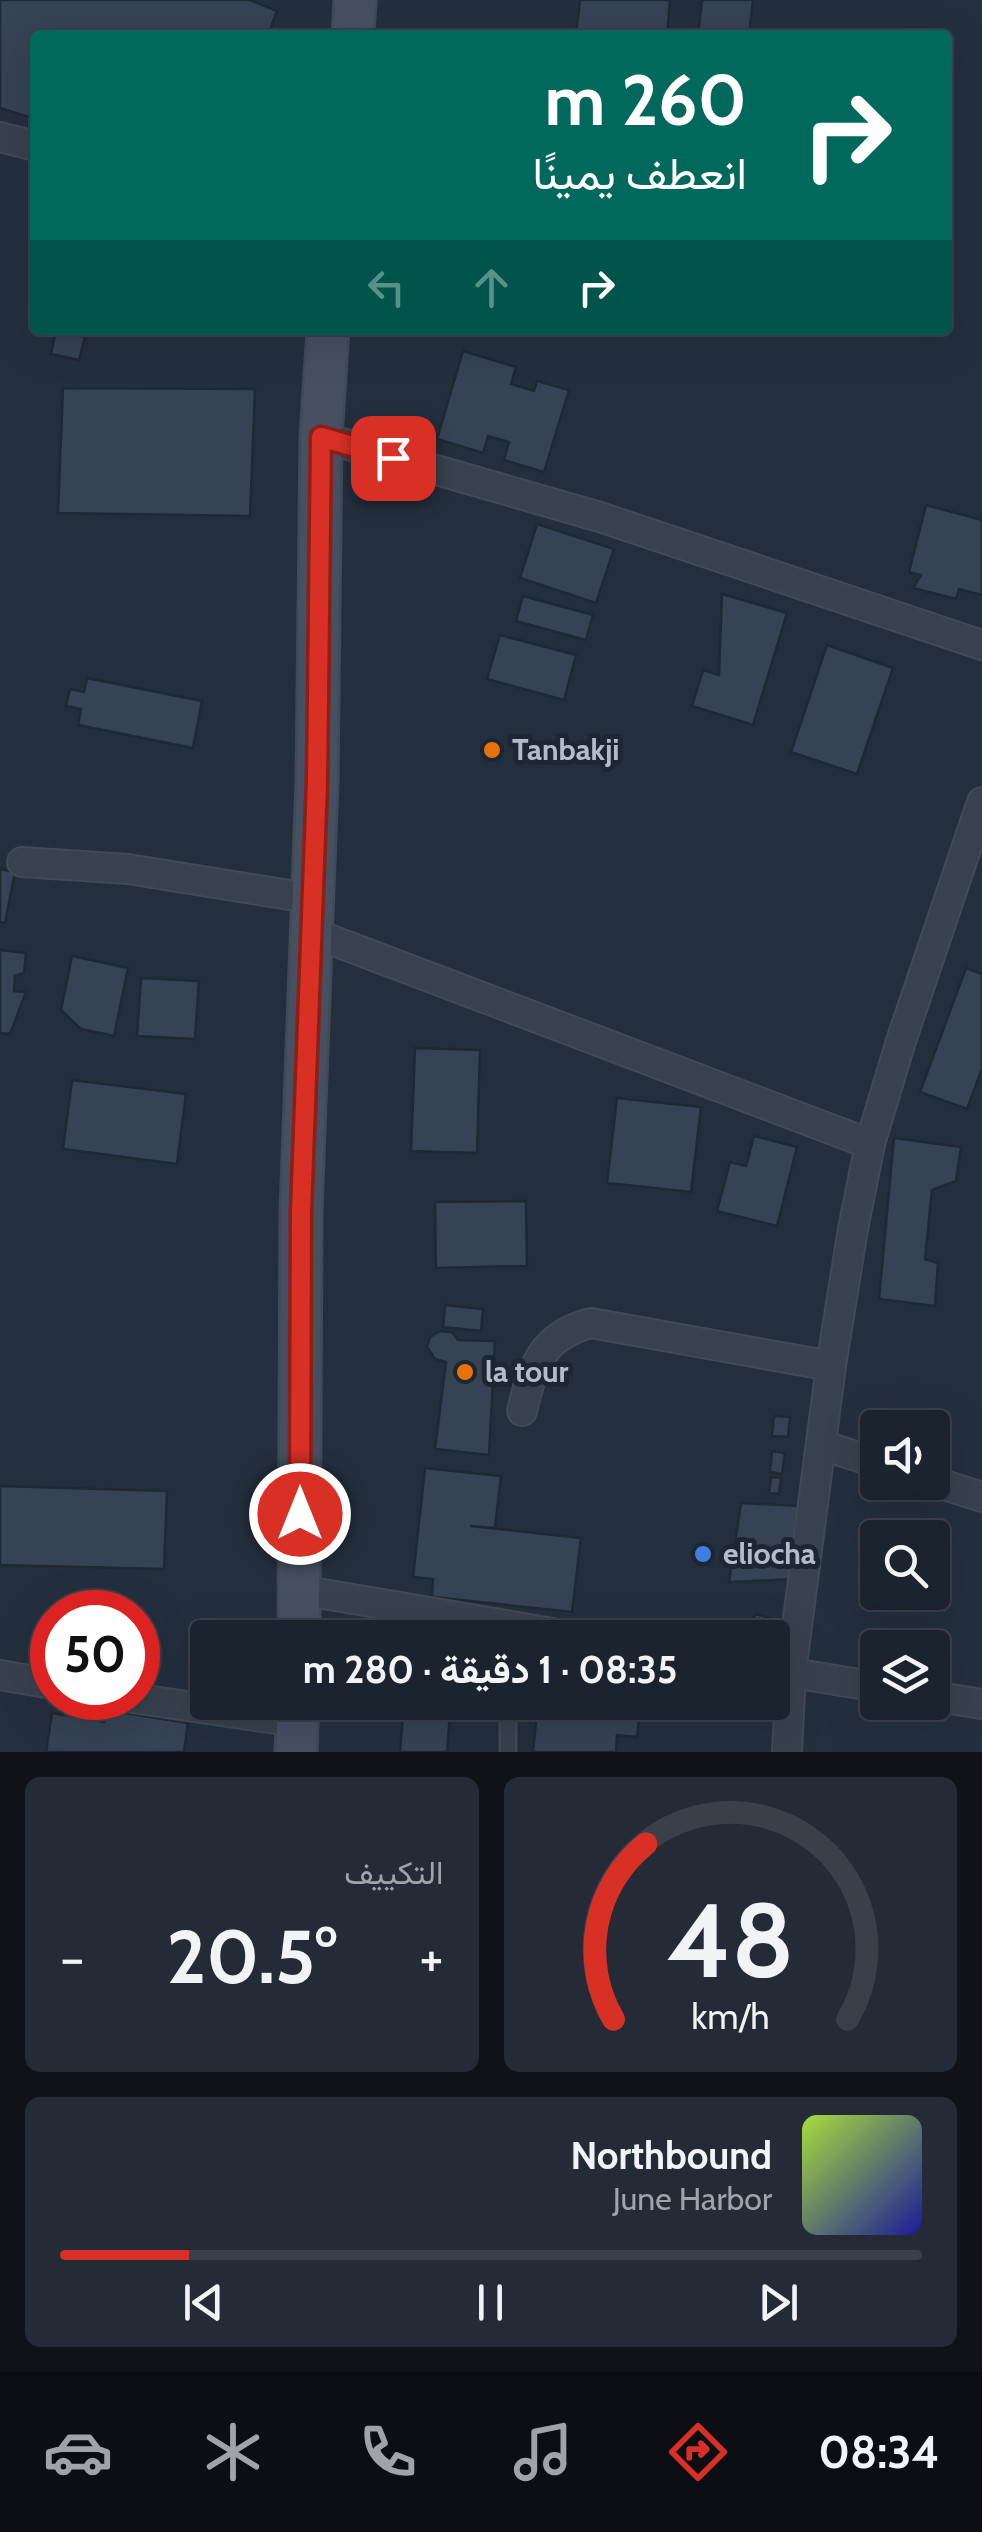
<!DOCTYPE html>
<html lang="ar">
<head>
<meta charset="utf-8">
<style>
  :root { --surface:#1b232e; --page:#242b36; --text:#f1f3f6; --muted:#a0a4aa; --line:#39404a; --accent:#d93025 }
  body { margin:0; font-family:Cabin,Vazirmatn,sans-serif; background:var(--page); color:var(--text); direction:rtl; height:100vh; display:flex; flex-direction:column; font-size:38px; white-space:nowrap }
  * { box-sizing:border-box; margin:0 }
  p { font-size:32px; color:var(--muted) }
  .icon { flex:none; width:55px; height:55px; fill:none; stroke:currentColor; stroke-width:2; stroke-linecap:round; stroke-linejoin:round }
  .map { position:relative; height:1752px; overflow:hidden; direction:ltr }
  .side { display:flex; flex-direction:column; gap:25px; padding:25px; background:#0f1319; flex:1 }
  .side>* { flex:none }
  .top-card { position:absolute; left:30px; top:30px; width:922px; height:305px; border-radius:10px; box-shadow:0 10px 40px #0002,0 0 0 2px var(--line); direction:rtl; background:#00695c; color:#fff; overflow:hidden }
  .tools { position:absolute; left:860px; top:1410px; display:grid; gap:20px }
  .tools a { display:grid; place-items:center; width:90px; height:90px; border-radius:10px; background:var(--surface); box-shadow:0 10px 40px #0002,0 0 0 2px var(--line); font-size:50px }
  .speed { position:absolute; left:30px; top:1590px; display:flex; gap:20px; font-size:50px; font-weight:700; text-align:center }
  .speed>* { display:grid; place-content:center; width:130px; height:130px; border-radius:50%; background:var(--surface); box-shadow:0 10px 40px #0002,0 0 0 2px var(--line); line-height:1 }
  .speed .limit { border:15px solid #d22; background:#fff; color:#111 }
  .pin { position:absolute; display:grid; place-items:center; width:85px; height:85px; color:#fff; margin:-42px; border-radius:20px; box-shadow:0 5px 15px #0006 }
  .me { position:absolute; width:110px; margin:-55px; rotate:0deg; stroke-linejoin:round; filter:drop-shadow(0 0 8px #0008) }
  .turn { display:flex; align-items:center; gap:35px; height:210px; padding:0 40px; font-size:45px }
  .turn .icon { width:130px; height:130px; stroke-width:2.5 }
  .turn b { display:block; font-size:70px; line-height:85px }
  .lanes { display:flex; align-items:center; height:95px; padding:0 40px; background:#0003; justify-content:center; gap:50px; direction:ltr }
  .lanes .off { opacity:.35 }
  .big { font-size:75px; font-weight:700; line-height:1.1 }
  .side .card { flex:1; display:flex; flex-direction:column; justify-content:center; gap:15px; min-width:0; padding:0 35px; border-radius:15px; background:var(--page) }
  .side .dial { align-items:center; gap:0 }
  .dial svg { height:260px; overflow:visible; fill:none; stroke:var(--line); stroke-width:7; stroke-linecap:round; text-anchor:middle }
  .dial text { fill:var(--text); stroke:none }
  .song { display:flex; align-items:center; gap:30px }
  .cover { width:120px; height:120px; border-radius:15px; background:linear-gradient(135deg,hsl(80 70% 55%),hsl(240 70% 35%)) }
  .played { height:10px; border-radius:5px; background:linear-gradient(90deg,var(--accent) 15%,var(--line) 15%) }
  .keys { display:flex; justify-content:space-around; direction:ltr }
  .heat { display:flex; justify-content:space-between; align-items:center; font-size:55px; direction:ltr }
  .side .tiles { flex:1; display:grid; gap:25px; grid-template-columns:1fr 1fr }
  .card:last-child { grid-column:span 2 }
  .trip { position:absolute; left:190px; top:1620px; width:600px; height:100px; border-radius:10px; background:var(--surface); box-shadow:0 10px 40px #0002,0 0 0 2px var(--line); font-weight:700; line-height:100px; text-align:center; direction:rtl }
  .menu { display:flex; height:160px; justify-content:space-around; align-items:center; background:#0b0e12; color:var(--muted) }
  .menu .icon { width:70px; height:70px }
  .menu .current { color:var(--accent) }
  .menu b { font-size:45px; color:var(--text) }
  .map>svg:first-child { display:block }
  .building { fill:#364354; stroke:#1f2835; stroke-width:2.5 }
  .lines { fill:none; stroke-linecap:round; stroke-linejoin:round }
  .service-casing { stroke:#414a57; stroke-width:19 }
  .minor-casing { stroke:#414a57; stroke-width:32 }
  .secondary-casing { stroke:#414a57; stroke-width:45 }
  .service { stroke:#38414e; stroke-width:14 }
  .minor { stroke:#38414e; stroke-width:28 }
  .secondary { stroke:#465061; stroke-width:40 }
  .route-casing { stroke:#8d1f18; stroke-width:25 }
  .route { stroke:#d93025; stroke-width:18 }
  .food-dot { fill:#e8710a; stroke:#1d2633; stroke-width:4 }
  .shop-dot { fill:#3f7fe0; stroke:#1d2633; stroke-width:4 }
  .labels { text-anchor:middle; stroke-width:10; stroke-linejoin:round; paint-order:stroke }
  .poi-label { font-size:30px; font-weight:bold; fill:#b4bcc9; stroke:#1d2633; text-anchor:start }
</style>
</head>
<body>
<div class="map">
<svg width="982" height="1752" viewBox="0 0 982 1752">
  <rect width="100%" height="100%" fill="#242f3e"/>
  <!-- building -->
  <g class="building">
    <polygon points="0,0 250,0 277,11 268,35 35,35 35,119 0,108"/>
    <polygon points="580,0 670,0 667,35 576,35"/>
    <polygon points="702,0 753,0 749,35 698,35"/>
    <polygon points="56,331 85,337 79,360 51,354"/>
    <polygon points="463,351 516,367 511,384 534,391 537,381 569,390 544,472 504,460 509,442 488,436 483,453 437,439"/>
    <polygon points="63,388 255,389 250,516 58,513"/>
    <polygon points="926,505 982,520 982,595 959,589 956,599 913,588 921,575 909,572"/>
    <polygon points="537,524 614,549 596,603 520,578"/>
    <polygon points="722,594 787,613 753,725 692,706 703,670 719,675"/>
    <polygon points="523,596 593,615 586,640 516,621"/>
    <polygon points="500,635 576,655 564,700 487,679"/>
    <polygon points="827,645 893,668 857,774 791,752"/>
    <polygon points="87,678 202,701 193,748 78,725 81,709 66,706 70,689 84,692"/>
    <polygon points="0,869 15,872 5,923 0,922"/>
    <polygon points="0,950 26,953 24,973 15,976 14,991 26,992 10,1034 0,1033"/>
    <polygon points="72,956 128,968 114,1036 81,1029 61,1010"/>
    <polygon points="966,968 982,974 982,1069 967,1109 920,1092"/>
    <polygon points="141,978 199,981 195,1039 137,1036"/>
    <polygon points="415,1048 480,1050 477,1153 411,1151"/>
    <polygon points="72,1080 186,1094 177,1164 63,1149"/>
    <polygon points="617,1098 701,1107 691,1192 607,1183"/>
    <polygon points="754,1136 797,1147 777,1226 717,1211 730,1162 746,1166"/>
    <polygon points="894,1138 961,1147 956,1181 932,1190 925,1259 938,1263 935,1306 879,1299"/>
    <polygon points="526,1201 527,1266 436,1268 435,1202"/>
    <polygon points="445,1305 483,1309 481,1331 443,1327"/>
    <polygon points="440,1331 452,1332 458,1340 495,1341 489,1455 435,1449 446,1362 435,1359 427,1347 430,1337"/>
    <polygon points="774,1416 790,1417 788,1437 772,1436"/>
    <polygon points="772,1451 785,1453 782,1474 770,1472"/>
    <polygon points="425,1468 501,1476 495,1528 470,1526 581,1538 572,1612 432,1597 433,1579 413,1577"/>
    <polygon points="771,1477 781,1478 779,1494 769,1493"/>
    <polygon points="0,1486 167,1491 164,1569 0,1565"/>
    <polygon points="741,1503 801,1506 797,1579 729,1582"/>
    <polygon points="755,1614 770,1618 764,1638 748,1637"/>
    <polygon points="404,1702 451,1702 447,1752 400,1752"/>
    <polygon points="538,1702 641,1702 637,1737 617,1735 616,1752 533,1752"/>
    <polygon points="106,1710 188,1723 184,1752 46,1752 52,1713 104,1722"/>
  </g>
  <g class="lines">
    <!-- service casing -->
    <g class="service-casing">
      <polyline id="service" points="508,1752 508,1702"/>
    </g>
    <!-- minor casing -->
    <g class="minor-casing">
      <g id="minor">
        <polyline points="0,137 35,146"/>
        <polyline points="321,437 600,517 982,645"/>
        <polyline points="22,862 128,869 314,899"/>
        <polyline points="313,933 870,1144"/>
        <path d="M522 1411C533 1366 541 1336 591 1323L831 1366"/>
        <polyline points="821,1445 878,1463"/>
        <polyline points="932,1481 982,1497"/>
        <polyline points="300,1590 582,1638"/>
        <polyline points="774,1670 878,1687"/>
        <polyline points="0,1675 52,1684"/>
        <polyline points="932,1696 982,1704"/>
        <polyline points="132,1698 297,1722"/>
        <polyline points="787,1752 791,1672 831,1366 853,1229 870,1144 901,1041 982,802"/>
      </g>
    </g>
    <!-- secondary casing -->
    <g class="secondary-casing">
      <g id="secondary">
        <polyline points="353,35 355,0"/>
        <polyline points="299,1638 301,1211 317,782 321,437 328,330"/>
        <polyline points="296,1752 298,1702"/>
      </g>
    </g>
    <!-- service -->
    <use href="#service" class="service"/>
    <!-- minor -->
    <use href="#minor" class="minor"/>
    <!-- secondary -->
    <use href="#secondary" class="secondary"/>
  </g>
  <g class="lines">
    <!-- route casing -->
    <g class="route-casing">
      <polyline id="route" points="300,1514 301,1212 317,782 321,437 393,458"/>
    </g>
    <!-- route -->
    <use href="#route" class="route"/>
  </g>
  <!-- markers -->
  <g class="food-dot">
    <circle cx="492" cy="750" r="10"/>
    <circle cx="465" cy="1372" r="10"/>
  </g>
  <circle class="shop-dot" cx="703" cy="1554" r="10"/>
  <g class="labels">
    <!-- poi labels -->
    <g class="poi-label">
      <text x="512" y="760">Tanbakji</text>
      <text x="485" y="1382">la tour</text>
      <text x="723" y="1564">eliocha</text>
    </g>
  </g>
</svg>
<div class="tools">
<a><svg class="icon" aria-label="sound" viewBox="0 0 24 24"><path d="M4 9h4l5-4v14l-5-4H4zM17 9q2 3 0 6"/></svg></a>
<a><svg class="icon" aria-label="search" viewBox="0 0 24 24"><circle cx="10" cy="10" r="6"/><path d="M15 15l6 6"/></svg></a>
<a><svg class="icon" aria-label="layers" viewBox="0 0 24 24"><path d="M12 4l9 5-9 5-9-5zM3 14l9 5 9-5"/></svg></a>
</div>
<div class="speed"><div class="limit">50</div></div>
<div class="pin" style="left:393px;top:458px;background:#d93025"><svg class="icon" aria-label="arrive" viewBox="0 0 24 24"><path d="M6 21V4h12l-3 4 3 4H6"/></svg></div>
<svg class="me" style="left:300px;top:1514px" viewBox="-20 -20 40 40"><circle r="17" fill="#d93025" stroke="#fff" stroke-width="3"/><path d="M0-11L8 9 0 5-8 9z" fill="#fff"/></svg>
<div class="trip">08:35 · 1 دقيقة · 280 m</div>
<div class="top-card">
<div class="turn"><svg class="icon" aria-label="right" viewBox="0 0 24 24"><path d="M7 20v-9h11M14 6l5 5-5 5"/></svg><div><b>260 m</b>انعطف يمينًا</div></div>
<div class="lanes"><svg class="icon off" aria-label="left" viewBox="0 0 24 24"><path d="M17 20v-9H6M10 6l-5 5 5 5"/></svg><svg class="icon off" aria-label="ahead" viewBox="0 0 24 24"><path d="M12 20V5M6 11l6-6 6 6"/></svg><svg class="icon" aria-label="right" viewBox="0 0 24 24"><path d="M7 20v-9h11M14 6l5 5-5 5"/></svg></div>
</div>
</div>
<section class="side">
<div class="tiles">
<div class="card dial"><svg viewBox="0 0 100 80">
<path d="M14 69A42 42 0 1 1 86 69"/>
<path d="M14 69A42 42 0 0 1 24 15" stroke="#d93025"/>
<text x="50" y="56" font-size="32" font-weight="700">48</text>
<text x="50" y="72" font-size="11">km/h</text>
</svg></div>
<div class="card"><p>التكييف</p>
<div class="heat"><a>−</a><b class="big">20.5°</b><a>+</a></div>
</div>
<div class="card">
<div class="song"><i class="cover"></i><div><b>Northbound</b><p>June Harbor</p></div></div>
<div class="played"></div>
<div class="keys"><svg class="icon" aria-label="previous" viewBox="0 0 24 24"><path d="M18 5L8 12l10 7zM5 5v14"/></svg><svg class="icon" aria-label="pause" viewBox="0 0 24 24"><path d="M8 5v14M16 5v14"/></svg><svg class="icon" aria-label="next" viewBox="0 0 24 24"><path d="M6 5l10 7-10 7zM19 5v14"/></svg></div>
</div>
</div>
</section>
<nav class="menu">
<b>08:34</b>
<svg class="icon current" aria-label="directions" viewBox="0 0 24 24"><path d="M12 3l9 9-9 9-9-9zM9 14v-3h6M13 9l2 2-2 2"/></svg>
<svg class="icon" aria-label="music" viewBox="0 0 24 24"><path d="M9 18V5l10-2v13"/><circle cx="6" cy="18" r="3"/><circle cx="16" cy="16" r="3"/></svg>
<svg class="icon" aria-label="phone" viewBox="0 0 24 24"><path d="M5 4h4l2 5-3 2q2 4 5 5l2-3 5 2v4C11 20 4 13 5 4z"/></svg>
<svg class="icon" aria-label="climate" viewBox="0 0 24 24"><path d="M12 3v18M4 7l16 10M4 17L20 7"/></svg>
<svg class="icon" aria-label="car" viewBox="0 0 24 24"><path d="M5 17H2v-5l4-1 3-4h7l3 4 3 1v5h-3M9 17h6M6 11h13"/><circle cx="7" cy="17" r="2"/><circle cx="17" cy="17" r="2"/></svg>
</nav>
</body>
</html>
